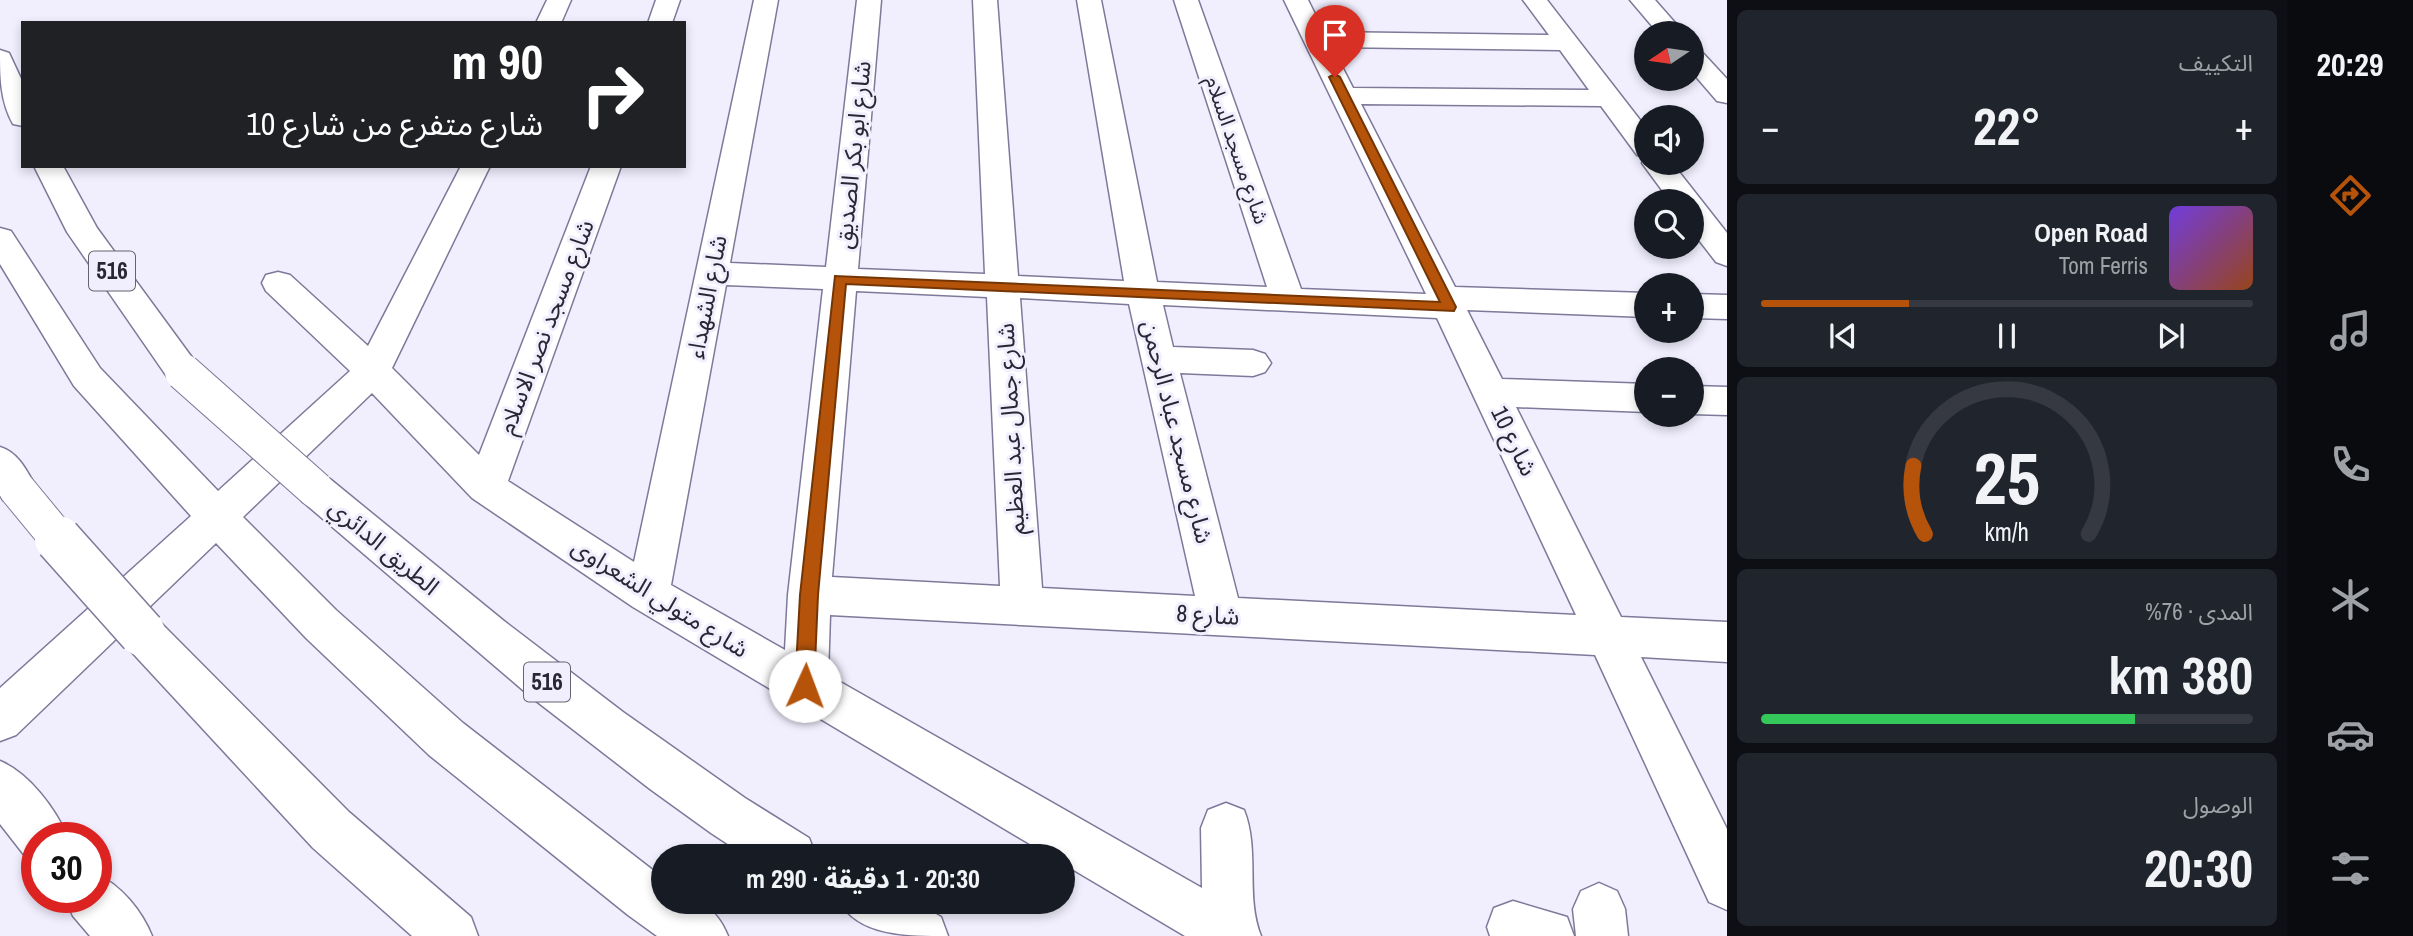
<!DOCTYPE html>
<html lang="ar">
<head>
<meta charset="utf-8">
<style>
  :root { --surface:#171b24; --page:#20242c; --text:#f1f3f6; --muted:#9ea1a6; --line:#363941; --accent:#b45309 }
  body { margin:0; font-family:"Archivo Narrow","Noto Sans Arabic",sans-serif; background:var(--page); color:var(--text); direction:rtl; height:100vh; display:flex; flex-direction:column; font-size:26px; white-space:nowrap }
  * { box-sizing:border-box; margin:0 }
  p { font-size:23px; color:var(--muted) }
  .icon { flex:none; width:38px; height:38px; fill:none; stroke:currentColor; stroke-width:2; stroke-linecap:round; stroke-linejoin:round }
  .map { position:relative; flex:1; overflow:hidden; direction:ltr }
  .details { display:flex; flex-direction:column; gap:10px; padding:10px; background:#0d0f14; width:560px }
  .details>* { flex:none }
  .banner { position:absolute; left:21px; top:21px; width:665px; height:147px; border-radius:0px; box-shadow:0 4px 10px #0003; direction:rtl; background:#202124; color:#fff; overflow:hidden }
  .needle { width:46px; rotate:257deg }
  .tools { position:absolute; left:1634px; top:21px; display:grid; gap:14px }
  .tools a { display:grid; place-items:center; width:70px; height:70px; border-radius:50%; background:var(--surface); box-shadow:0 4px 10px #0003; font-size:35px }
  .speed { position:absolute; left:21px; top:822px; display:flex; gap:14px; font-size:35px; font-weight:700; text-align:center }
  .speed>* { display:grid; place-content:center; width:91px; height:91px; border-radius:50%; background:var(--surface); box-shadow:0 4px 10px #0003; line-height:1 }
  .speed .limit { border:10px solid #d22; background:#fff; color:#111 }
  .pin { position:absolute; display:grid; place-items:center; width:60px; height:60px; color:#fff; margin:-72px -30px; border-radius:50% 50% 50% 0; rotate:-45deg; box-shadow:0 0 7px #0007 }
  .pin .icon { rotate:45deg }
  .me { position:absolute; width:77px; margin:-38px; rotate:2deg; stroke-linejoin:round; filter:drop-shadow(0 0 5px #0008) }
  .turn { display:flex; align-items:center; gap:24px; height:147px; padding:0 28px; font-size:32px }
  .turn .icon { width:91px; height:91px; stroke-width:2.5 }
  .turn b { display:block; font-size:49px; line-height:60px }
  .big { font-size:52px; font-weight:700; line-height:1.1 }
  .details .tile { flex:1; display:flex; flex-direction:column; justify-content:center; gap:10px; min-width:0; padding:0 24px; border-radius:10px; background:var(--page) }
  .details .dial { align-items:center; gap:0 }
  .dial svg { height:182px; overflow:visible; fill:none; stroke:var(--line); stroke-width:7; stroke-linecap:round; text-anchor:middle }
  .dial text { fill:var(--text); stroke:none }
  .song { display:flex; align-items:center; gap:21px }
  .cover { width:84px; height:84px; border-radius:10px; background:linear-gradient(135deg,hsl(260 70% 55%),hsl(20 70% 35%)) }
  .played { height:7px; border-radius:4px; background:linear-gradient(90deg,var(--accent) 30%,var(--line) 30%) }
  .keys { display:flex; justify-content:space-around; direction:ltr }
  .heat { display:flex; justify-content:space-between; align-items:center; font-size:38px; direction:ltr }
  .charge { height:10px; border-radius:5px; background:linear-gradient(90deg,#34c759 76%,var(--line) 0) }
  .trip { position:absolute; left:651px; top:844px; width:424px; height:70px; border-radius:35px; background:var(--surface); box-shadow:0 4px 10px #0003; font-weight:700; line-height:70px; text-align:center; direction:rtl }
  main { display:flex; flex:1; min-height:0 }
  .tab-bar { display:flex; flex-direction:column; width:126px; justify-content:space-around; align-items:center; background:#090b0e; color:var(--muted) }
  .tab-bar .icon { width:49px; height:49px }
  .tab-bar .active { color:var(--accent) }
  .tab-bar b { font-size:32px; color:var(--text) }
  .map>svg:first-child { display:block }
  .lines { fill:none; stroke-linecap:round; stroke-linejoin:round }
  .minor-casing { stroke:#7d7999; stroke-width:3 }
  .highway-casing { stroke:#7d7999; stroke-width:3 }
  .minor { fill:#fff; fill-rule:evenodd }
  .highway { fill:#fff; fill-rule:evenodd }
  .highway-bridge-far1-casing { stroke:#7d7999; stroke-width:38; stroke-linecap:butt }
  .highway-bridge-casing { stroke:#7d7999; stroke-width:49; stroke-linecap:butt }
  .highway-bridge-far1 { stroke:#fff; stroke-width:36 }
  .highway-bridge { stroke:#fff; stroke-width:46 }
  .route { fill:#b45309; stroke:#753606; stroke-width:2 }
  .labels { text-anchor:middle; stroke-width:6; stroke-linejoin:round; paint-order:stroke }
  .far-street-label { font-size:21px; fill:#292734; stroke:#f1effe }
  .shield { fill:#f1effe; stroke:#656371; stroke-width:2 }
  .shield-label { font-size:23px; font-weight:bold; fill:#292734 }
  .street-label { font-size:24px; fill:#292734; stroke:#f1effe }
</style>
</head>
<body>
<main>
<nav class="tab-bar">
<b>20:29</b>
<svg class="icon active" aria-label="directions" viewBox="0 0 24 24"><path d="M12 3l9 9-9 9-9-9zM9 14v-3h6M13 9l2 2-2 2"/></svg>
<svg class="icon" aria-label="music" viewBox="0 0 24 24"><path d="M9 18V5l10-2v13"/><circle cx="6" cy="18" r="3"/><circle cx="16" cy="16" r="3"/></svg>
<svg class="icon" aria-label="phone" viewBox="0 0 24 24"><path d="M5 4h4l2 5-3 2q2 4 5 5l2-3 5 2v4C11 20 4 13 5 4z"/></svg>
<svg class="icon" aria-label="climate" viewBox="0 0 24 24"><path d="M12 3v18M4 7l16 10M4 17L20 7"/></svg>
<svg class="icon" aria-label="car" viewBox="0 0 24 24"><path d="M5 17H2v-5l4-1 3-4h7l3 4 3 1v5h-3M9 17h6M6 11h13"/><circle cx="7" cy="17" r="2"/><circle cx="17" cy="17" r="2"/></svg>
<svg class="icon" aria-label="filters" viewBox="0 0 24 24"><path d="M4 7h16M4 17h16"/><circle cx="9" cy="7" r="2"/><circle cx="15" cy="17" r="2"/></svg>
</nav>
<section class="details">
<div class="tile"><p>التكييف</p>
<div class="heat"><a>−</a><b class="big">22°</b><a>+</a></div>
</div>
<div class="tile">
<div class="song"><i class="cover"></i><div><b>Open Road</b><p>Tom Ferris</p></div></div>
<div class="played"></div>
<div class="keys"><svg class="icon" aria-label="previous" viewBox="0 0 24 24"><path d="M18 5L8 12l10 7zM5 5v14"/></svg><svg class="icon" aria-label="pause" viewBox="0 0 24 24"><path d="M8 5v14M16 5v14"/></svg><svg class="icon" aria-label="next" viewBox="0 0 24 24"><path d="M6 5l10 7-10 7zM19 5v14"/></svg></div>
</div>
<div class="tile dial"><svg viewBox="0 0 100 80">
<path d="M14 69A42 42 0 1 1 86 69"/>
<path d="M14 69A42 42 0 0 1 9 39" stroke="#b45309"/>
<text x="50" y="56" font-size="32" font-weight="700">25</text>
<text x="50" y="72" font-size="11">km/h</text>
</svg></div>
<div class="tile"><p>المدى · 76%</p><b class="big">380 km</b><div class="charge"></div></div>
<div class="tile"><p>الوصول</p><b class="big">20:30</b></div>
</section>
<div class="map">
<svg width="1727" height="936" viewBox="0 0 1727 936">
  <rect width="100%" height="100%" fill="#f1effe"/>
  <g class="lines">
    <!-- minor casing -->
    <g class="minor-casing">
      <g id="minor">
        <polygon points="547,0 571,0 561,23 536,23"/>
        <polygon points="656,0 680,0 672,23 648,23"/>
        <path d="M754 0H778L730 263 826 267 857 0H881L858 269 985 274 973 0H997L1018 276 1124 281 1077 0H1101L1157 282 1267 287 1174 0H1198L1301 289 1426 294 1284 0H1308L1324 32 1549 35 1523 0H1547L1647 129V163H1672L1727 233V266L1716 262 1692 231V201H1670L1642 163 1646 157 1637 155 1601 106 1361 104 1455 287 1647 293V317L1467 310 1502 379 1647 384V412L1516 407 1621 617 1727 622V662L1641 657 1727 829V910L1709 902 1595 655 830 615 828 675 1202 888 1201 828 1208 810 1226 803 1244 810C1260 850 1245 896 1261 936H1185L1062 863V856H1050L633 607 472 498 372 393 243 517 336 610 463 723 663 878V901C697 901 714 902 728 936H657L628 915 429 755 306 638 216 543 16 735 0 741V688L191 516 74 386 0 264V228L11 231 100 368 218 491 350 371 266 291 262 283 266 275 278 272 290 275 368 346 461 166H490L392 368 479 455 591 166H621L508 481 634 562ZM1332 47 1560 50 1589 90 1353 88ZM726 285 823 289 788 595 785 650 671 585ZM856 291 987 297 1000 586 832 577ZM1020 298 1129 304 1195 596 1042 588ZM1163 305 1437 318 1576 615 1238 598 1180 373 1253 376 1265 372 1271 363 1265 354 1253 350 1173 347Z"/>
        <polygon points="1630,0 1655,0 1684,33 1658,33"/>
        <polygon points="1692,48 1701,51 1727,79 1727,103 1717,101 1692,72"/>
        <polygon points="1692,294 1727,295 1727,319 1692,318"/>
        <polygon points="1692,386 1727,387 1727,415 1692,414"/>
        <path d="M0 761C29 773 56 809 68 838H37V860L25 856 0 824Z"/>
        <path d="M96 874C121 885 142 911 152 936H90L73 916 65 898H96Z"/>
        <polygon points="1599,883 1617,891 1625,909 1628,936 1576,936 1573,909 1581,891"/>
        <polygon points="1513,901 1567,917 1574,936 1490,936 1487,927 1494,908"/>
      </g>
    </g>
    <!-- highway casing -->
    <g class="highway-casing">
      <g id="highway">
        <path d="M0 50 9 53 23 83V126L13 124C0 101 0 76 0 50Z"/>
        <polygon points="34,166 63,166 97,228 196,363 201,372 196,381 183,385 170,381 67,232"/>
        <path d="M0 447C19 453 27 471 37 489L31 500 17 505 3 500 0 495Z"/>
        <polygon points="316,474 330,479 504,621 623,712 745,798 809,838 816,856 746,856 711,833 650,789 531,697 302,501 296,490 302,479"/>
        <polygon points="142,613 157,619 349,812 471,917 478,936 412,936 313,848 127,647 120,633 127,619"/>
        <path d="M839 901H914L941 917 948 936C906 936 859 936 839 901Z"/>
      </g>
    </g>
    <!-- minor -->
    <use href="#minor" class="minor"/>
    <!-- highway -->
    <use href="#highway" class="highway"/>
    <!-- highway-bridge-far1 casing -->
    <g class="highway-bridge-far1-casing">
      <g id="highway-bridge-far1">
        <polyline points="183,372 316,490"/>
        <polyline points="17,489 59,540"/>
      </g>
    </g>
    <!-- highway-bridge casing -->
    <g class="highway-bridge-casing">
      <polyline id="highway-bridge" points="58,539 142,633"/>
    </g>
    <!-- highway-bridge-far1 -->
    <use href="#highway-bridge-far1" class="highway-bridge-far1"/>
    <!-- highway-bridge -->
    <use href="#highway-bridge" class="highway-bridge"/>
  </g>
  <!-- route -->
  <polygon class="route" points="1335,74 1340,77 1456,307 1454,311 846,284 818,595 814,686 811,692 805,695 798,692 795,686 800,595 835,276 1440,302 1329,77"/>
  <g class="labels">
    <!-- far-street labels -->
    <g class="far-street-label">
      <text transform="translate(1237 150) rotate(71)" y="7">شارع مسجد السلام</text>
    </g>
    <!-- shield labels -->
    <g class="shield">
      <rect x="89" y="251.5" width="46" height="39" rx="5"/>
      <rect x="524" y="662.5" width="46" height="39" rx="5"/>
    </g>
    <g class="shield-label">
      <text x="112" y="279">516</text>
      <text x="547" y="690">516</text>
    </g>
    <!-- street labels -->
    <g class="street-label">
      <text transform="translate(853 155) rotate(-84)" y="8">شارع ابو بكر الصديق</text>
      <text transform="translate(707 297) rotate(-79)" y="8">شارع الشهداء</text>
      <text transform="translate(546 327) rotate(-69)" y="8">شارع مسجد نصر الاسلام</text>
      <text transform="translate(1011 429) rotate(-93)" y="8">شارع جمال عبد العظيم</text>
      <text transform="translate(1177 432) rotate(76)" y="8">شارع مسجد عباد الرحمن</text>
      <text transform="translate(1514 441) rotate(64)" y="8">شارع 10</text>
      <text transform="translate(384 547) rotate(40)" y="8">الطريق الدائري</text>
      <text transform="translate(660 598) rotate(32)" y="8">شارع متولي الشعراوى</text>
      <text transform="translate(1208 615) rotate(3)" y="8">شارع 8</text>
    </g>
  </g>
</svg>
<div class="tools">
<a><svg class="needle" viewBox="-14 -14 28 28"><path d="M0-13l5 13h-10z" fill="#e53935"/><path d="M0 13l5-13h-10z" fill="#9ea1a6"/></svg></a>
<a><svg class="icon" aria-label="sound" viewBox="0 0 24 24"><path d="M4 9h4l5-4v14l-5-4H4zM17 9q2 3 0 6"/></svg></a>
<a><svg class="icon" aria-label="search" viewBox="0 0 24 24"><circle cx="10" cy="10" r="6"/><path d="M15 15l6 6"/></svg></a>
<a>+</a>
<a>−</a>
</div>
<div class="speed"><div class="limit">30</div></div>
<div class="pin" style="left:1335px;top:77px;background:#d93025"><svg class="icon" aria-label="arrive" viewBox="0 0 24 24"><path d="M6 21V4h12l-3 4 3 4H6"/></svg></div>
<svg class="me" style="left:805px;top:686px" viewBox="-20 -20 40 40"><circle r="19" fill="#fff"/><path d="M0-13L10 11 0 6-10 11z" fill="#b45309"/></svg>
<div class="trip">20:30 · 1 دقيقة · 290 m</div>
<div class="banner">
<div class="turn"><svg class="icon" aria-label="right" viewBox="0 0 24 24"><path d="M7 20v-9h11M14 6l5 5-5 5"/></svg><div><b>90 m</b>شارع متفرع من شارع 10</div></div>
</div>
</div>
</main>
</body>
</html>
